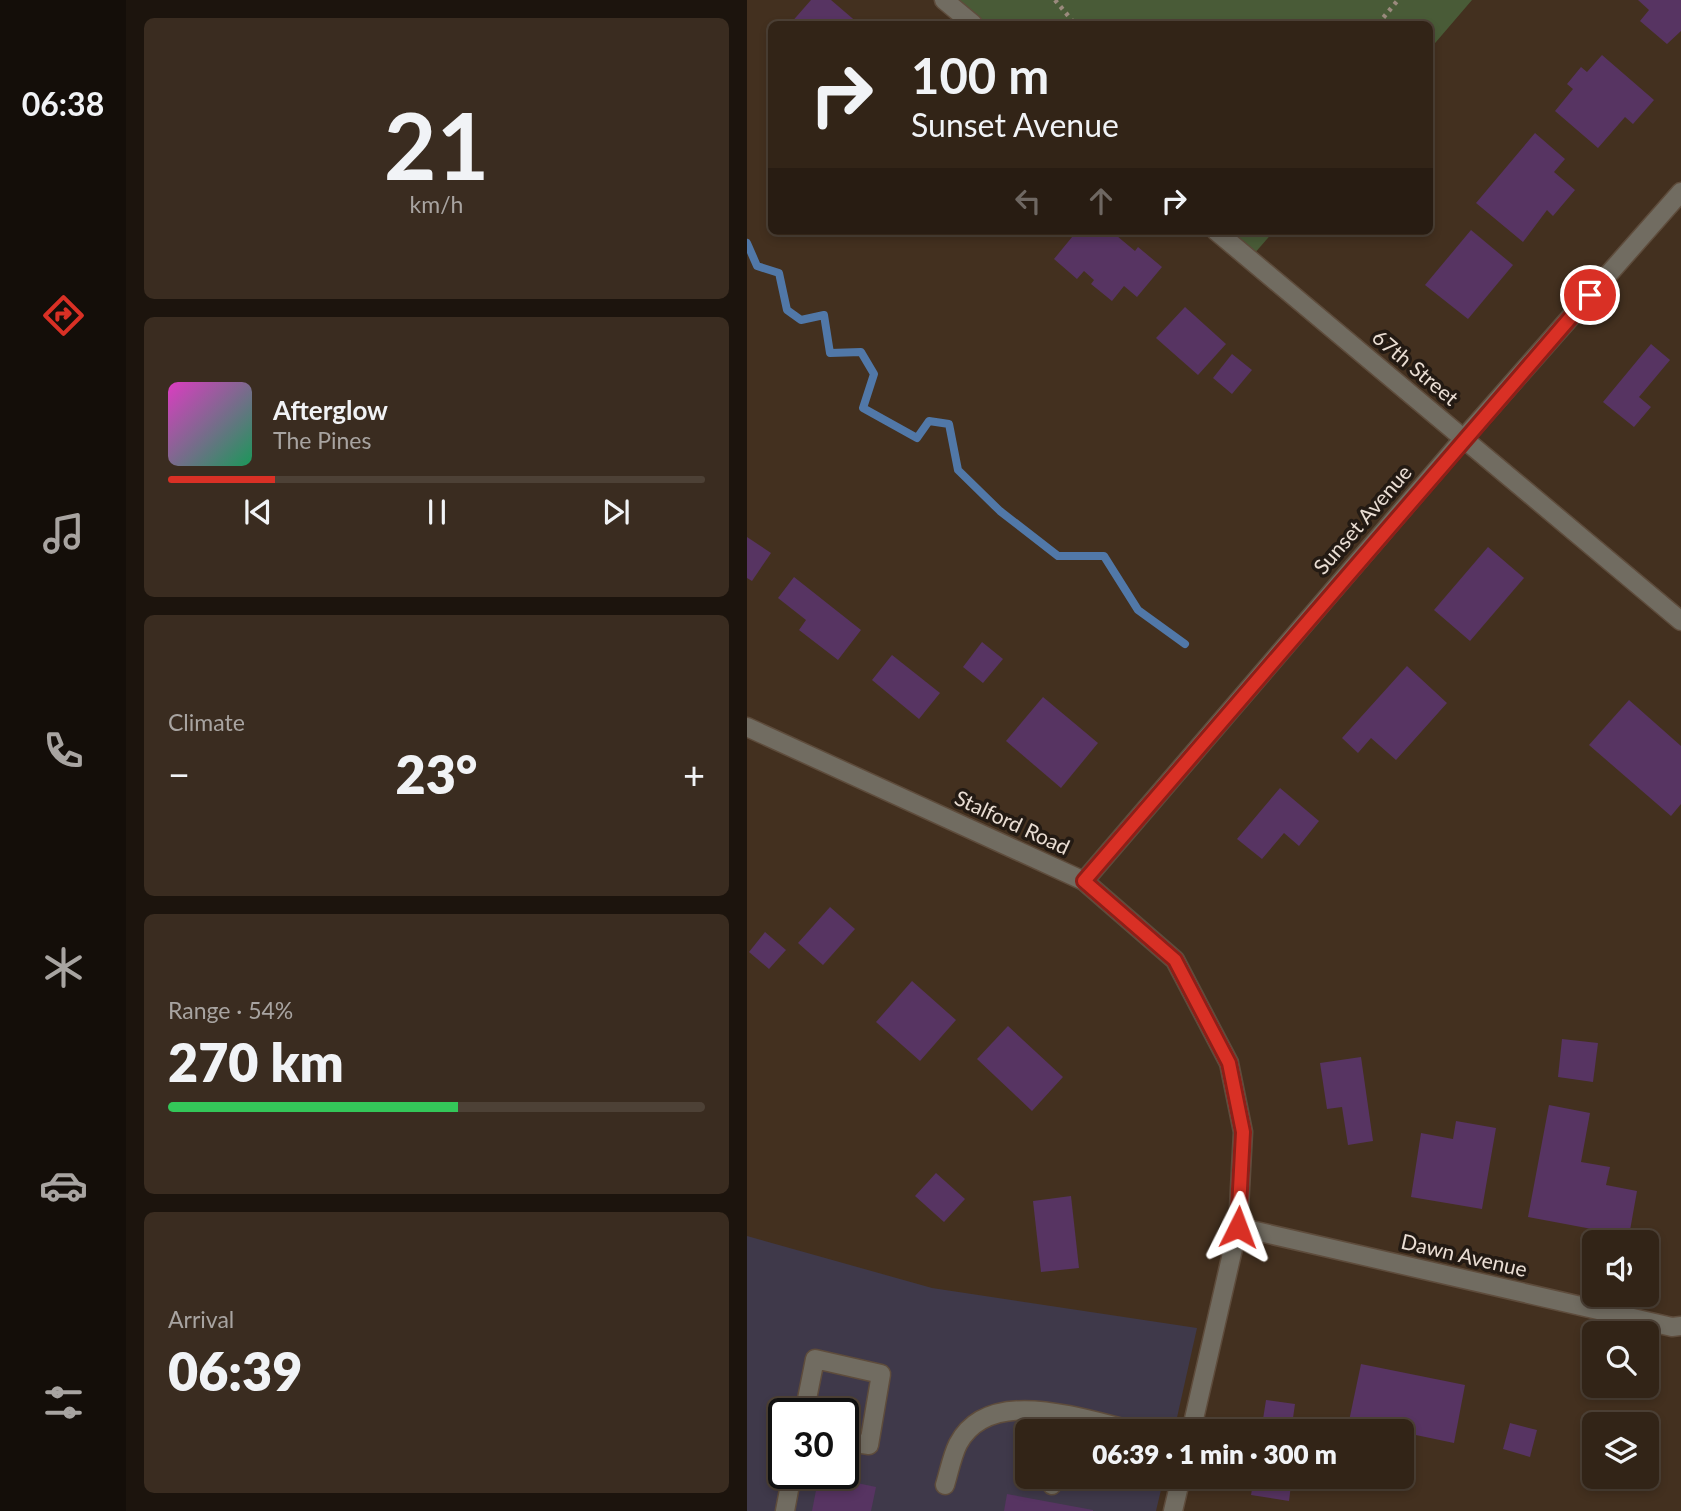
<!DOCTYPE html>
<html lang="en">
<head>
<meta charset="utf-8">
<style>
  :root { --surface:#322417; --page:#3a2c20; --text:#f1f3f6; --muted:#a8a4a1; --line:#4d4136; --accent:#d93025 }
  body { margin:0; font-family:Lato,sans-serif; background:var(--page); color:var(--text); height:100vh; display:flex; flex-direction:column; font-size:26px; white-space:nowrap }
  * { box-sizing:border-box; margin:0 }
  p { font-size:23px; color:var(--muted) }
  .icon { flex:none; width:38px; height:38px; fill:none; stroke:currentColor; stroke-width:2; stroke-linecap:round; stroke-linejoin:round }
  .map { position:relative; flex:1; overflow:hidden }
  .side { display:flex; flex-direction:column; gap:18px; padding:18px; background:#1c140d; width:621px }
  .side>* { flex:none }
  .banner { position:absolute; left:21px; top:21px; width:665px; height:214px; border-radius:10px; box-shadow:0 4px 10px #0003,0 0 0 2px var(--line); background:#322417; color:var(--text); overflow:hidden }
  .fabs { position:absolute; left:835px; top:1230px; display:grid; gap:14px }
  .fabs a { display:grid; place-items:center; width:77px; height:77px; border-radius:10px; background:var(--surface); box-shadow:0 4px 10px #0003,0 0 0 2px var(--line); font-size:35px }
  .speed { position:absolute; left:21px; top:1398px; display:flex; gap:14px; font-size:35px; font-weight:700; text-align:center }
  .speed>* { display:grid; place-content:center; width:91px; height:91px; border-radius:50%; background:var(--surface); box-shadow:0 4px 10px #0003,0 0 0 2px var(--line); line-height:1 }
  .speed .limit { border:4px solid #111; border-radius:10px; background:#fff; color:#111 }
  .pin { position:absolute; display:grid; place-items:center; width:60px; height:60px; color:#fff; margin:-30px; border:4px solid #fff; border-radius:50%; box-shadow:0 2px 7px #0007 }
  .me { position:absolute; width:77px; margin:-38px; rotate:3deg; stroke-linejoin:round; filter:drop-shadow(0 0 5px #0008) }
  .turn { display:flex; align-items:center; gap:24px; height:147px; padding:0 28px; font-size:32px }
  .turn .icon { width:91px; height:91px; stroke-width:2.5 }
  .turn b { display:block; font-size:49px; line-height:60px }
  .lanes { display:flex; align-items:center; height:66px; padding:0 28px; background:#0003; justify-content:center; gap:35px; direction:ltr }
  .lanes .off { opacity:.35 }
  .big { font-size:52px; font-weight:800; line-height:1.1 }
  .side .tile { flex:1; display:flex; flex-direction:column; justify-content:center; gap:10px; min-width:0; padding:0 24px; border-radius:10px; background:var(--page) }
  .side .dial { align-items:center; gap:0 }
  .dial b { font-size:91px; line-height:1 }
  .song { display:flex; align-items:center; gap:21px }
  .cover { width:84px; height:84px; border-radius:10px; background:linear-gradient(135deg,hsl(310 70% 55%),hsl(150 70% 35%)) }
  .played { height:7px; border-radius:4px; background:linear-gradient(90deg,var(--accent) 20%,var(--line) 20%) }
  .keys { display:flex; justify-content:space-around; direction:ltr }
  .heat { display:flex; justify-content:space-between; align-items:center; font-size:38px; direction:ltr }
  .charge { height:10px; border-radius:5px; background:linear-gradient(90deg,#34c759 54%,var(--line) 0) }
  .trip { position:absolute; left:268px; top:1419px; width:399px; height:70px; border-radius:10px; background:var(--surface); box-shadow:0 4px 10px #0003,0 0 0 2px var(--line); font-weight:800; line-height:70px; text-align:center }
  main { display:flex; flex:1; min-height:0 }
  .menu { display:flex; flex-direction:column; width:126px; justify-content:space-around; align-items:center; background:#140e09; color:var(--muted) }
  .menu .icon { width:49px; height:49px }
  .menu .selected { color:var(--accent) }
  .menu b { font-size:32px; color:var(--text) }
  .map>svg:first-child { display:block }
  .commercial { fill:#3f394a; fill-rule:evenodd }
  .green { fill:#495b37 }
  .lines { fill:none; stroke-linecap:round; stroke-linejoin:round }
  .stream { stroke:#5178a8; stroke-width:8 }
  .building { fill:#573462 }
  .minor-casing { stroke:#5e4c3c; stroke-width:21 }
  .path { stroke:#9a8a7d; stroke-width:4.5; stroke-dasharray:3.5 5; stroke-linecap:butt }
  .minor { stroke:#716c61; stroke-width:18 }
  .route-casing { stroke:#8d1f18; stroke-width:18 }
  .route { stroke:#d93025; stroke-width:12 }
  .labels { text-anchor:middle; stroke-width:7; stroke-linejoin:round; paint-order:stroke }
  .street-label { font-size:21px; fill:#eaded4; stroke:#231a13 }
</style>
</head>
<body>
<main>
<nav class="menu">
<b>06:38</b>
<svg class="icon selected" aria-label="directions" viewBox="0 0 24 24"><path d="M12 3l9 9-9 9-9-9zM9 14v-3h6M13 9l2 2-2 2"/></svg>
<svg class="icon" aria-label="music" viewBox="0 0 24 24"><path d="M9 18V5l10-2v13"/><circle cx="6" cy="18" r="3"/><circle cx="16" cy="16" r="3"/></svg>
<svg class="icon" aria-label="phone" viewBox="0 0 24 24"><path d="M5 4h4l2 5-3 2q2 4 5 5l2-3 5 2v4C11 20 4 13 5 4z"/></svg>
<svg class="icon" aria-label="climate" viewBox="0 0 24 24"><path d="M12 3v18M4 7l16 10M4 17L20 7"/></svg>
<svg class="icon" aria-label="car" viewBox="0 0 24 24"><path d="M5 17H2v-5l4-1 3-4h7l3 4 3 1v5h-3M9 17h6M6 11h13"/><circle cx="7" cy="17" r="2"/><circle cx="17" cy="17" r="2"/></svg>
<svg class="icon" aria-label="filters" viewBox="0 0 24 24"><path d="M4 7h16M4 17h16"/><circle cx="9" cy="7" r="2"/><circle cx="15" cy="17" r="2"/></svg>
</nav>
<section class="side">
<div class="tile dial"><b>21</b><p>km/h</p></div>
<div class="tile">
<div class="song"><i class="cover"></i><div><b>Afterglow</b><p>The Pines</p></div></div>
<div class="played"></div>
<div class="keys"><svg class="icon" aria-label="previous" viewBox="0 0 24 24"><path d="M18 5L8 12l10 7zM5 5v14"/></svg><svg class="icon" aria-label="pause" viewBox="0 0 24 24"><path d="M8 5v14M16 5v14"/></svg><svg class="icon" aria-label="next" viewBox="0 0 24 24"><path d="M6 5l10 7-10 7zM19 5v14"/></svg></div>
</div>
<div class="tile"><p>Climate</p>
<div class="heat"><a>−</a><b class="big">23°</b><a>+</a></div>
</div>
<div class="tile"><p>Range · 54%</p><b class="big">270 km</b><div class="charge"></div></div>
<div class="tile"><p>Arrival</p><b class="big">06:39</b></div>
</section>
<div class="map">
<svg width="934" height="1511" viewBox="0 0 934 1511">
  <rect width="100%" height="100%" fill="#43301f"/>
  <!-- commercial -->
  <path class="commercial" d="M0 1236 185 1288 450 1328 427 1431 280 1432V1477H417L409 1511H0ZM37 1414H96V1474H37Z"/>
  <!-- green -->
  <g class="green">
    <polygon points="209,0 725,0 683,49 682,24 238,24"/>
    <polygon points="480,231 527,231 507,254"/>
  </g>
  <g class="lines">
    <!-- stream -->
    <polyline class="stream" points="0,243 10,266 32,273 40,310 54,320 77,315 83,353 114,352 127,374 116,408 170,438 182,421 202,424 211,470 253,511 311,556 357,556 391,610 438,644"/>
  </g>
  <!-- building -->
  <g class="building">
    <polygon points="64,0 84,0 112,24 43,24"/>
    <polygon points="891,0 934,0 934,31 920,44 893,21 902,10"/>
    <polygon points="855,55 907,100 886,124 878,117 851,148 808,111 826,89 820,84 834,67 840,72"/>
    <polygon points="788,133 818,159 807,172 828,190 806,216 800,210 776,242 729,203"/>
    <polygon points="724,230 766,265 721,319 678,285"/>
    <polygon points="330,231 364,231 388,251 391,247 415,267 390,297 377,286 365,301 344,284 347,280 337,271 330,279 307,259"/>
    <polygon points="438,307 479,344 451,375 409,338"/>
    <polygon points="904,344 923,360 892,397 904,407 887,427 856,402"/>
    <polygon points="485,354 505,370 485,394 466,378"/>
    <polygon points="0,537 24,553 5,581 0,578"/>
    <polygon points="741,547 777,578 723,641 687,610"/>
    <polygon points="47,577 114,630 91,660 52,630 59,620 31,598"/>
    <polygon points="235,642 256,659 236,683 216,667"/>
    <polygon points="145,655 193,693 172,719 125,680"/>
    <polygon points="660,666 700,703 649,760 624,738 611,753 595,738"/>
    <polygon points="296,697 351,743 314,788 259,741"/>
    <polygon points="882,700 934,746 934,804 924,816 842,745"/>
    <polygon points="533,788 572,821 552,846 537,833 515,859 490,839"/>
    <polygon points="83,907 108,929 76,965 51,943"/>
    <polygon points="18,932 39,950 22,969 2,952"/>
    <polygon points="165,981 209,1020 173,1061 129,1022"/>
    <polygon points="261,1026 316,1077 285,1111 230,1059"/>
    <polygon points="815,1039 851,1043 846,1082 811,1077"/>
    <polygon points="614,1057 626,1141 601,1145 595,1107 580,1109 573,1063"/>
    <polygon points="802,1105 843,1113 834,1162 863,1167 859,1185 890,1191 882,1236 781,1217"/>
    <polygon points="709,1121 749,1128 735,1209 664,1197 674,1133 706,1139"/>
    <polygon points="189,1173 218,1199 197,1222 168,1196"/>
    <polygon points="324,1196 332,1268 294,1272 286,1201"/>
    <polygon points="614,1364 718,1385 707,1443 602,1421"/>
    <polygon points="519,1400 548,1404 544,1432 514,1432"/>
    <polygon points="763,1423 790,1430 783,1457 756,1449"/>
    <polygon points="72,1475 129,1487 124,1511 65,1511"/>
    <polygon points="507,1477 545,1477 542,1501 504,1495"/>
    <polygon points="260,1494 346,1510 346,1511 257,1511"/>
  </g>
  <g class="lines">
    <!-- minor casing -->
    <g class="minor-casing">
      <g id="minor">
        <polyline points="197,0 226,24"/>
        <polyline points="469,231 934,621"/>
        <polyline points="0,727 337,881 428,960 482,1063 496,1132 491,1227 444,1432"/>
        <polyline points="337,881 717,438 934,192"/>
        <polyline points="491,1227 925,1327 934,1326"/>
        <polyline points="57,1414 68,1359 134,1374 122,1445 96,1441"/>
        <path d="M198 1485C202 1472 205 1456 211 1444 243 1383 340 1421 392 1432"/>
        <polyline points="305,1485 307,1477"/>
        <polyline points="38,1511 45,1474"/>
        <polyline points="426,1511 434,1477"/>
      </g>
    </g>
    <!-- path -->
    <g class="path">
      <polyline points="308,0 328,24"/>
      <polyline points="631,24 651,0"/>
    </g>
    <!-- minor -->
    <use href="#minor" class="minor"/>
  </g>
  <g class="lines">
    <!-- route casing -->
    <g class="route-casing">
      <polyline id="route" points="491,1227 496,1132 482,1063 428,960 337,881 843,295"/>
    </g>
    <!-- route -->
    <use href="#route" class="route"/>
  </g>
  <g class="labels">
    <!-- street labels -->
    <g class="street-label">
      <text transform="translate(668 368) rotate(40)" y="7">67th Street</text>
      <text transform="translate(616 520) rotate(-49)" y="7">Sunset Avenue</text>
      <text transform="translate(265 823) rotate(25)" y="7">Stalford Road</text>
      <text transform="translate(717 1256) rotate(13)" y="7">Dawn Avenue</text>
    </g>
  </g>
</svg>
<div class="fabs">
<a><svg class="icon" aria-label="sound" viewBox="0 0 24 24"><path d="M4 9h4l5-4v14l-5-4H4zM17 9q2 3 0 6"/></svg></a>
<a><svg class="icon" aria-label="search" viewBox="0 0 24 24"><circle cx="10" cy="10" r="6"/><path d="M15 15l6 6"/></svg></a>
<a><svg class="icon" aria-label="layers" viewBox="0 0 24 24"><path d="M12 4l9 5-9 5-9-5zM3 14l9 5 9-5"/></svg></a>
</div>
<div class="speed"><div class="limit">30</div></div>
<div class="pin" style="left:843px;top:295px;background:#d93025"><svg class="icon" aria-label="arrive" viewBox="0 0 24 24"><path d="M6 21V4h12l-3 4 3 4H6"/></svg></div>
<svg class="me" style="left:491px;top:1227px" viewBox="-20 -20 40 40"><path d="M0-17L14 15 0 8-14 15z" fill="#d93025" stroke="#fff" stroke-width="4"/></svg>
<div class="trip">06:39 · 1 min · 300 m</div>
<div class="banner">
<div class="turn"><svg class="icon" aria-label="right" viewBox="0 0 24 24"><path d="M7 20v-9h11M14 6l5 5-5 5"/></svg><div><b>100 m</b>Sunset Avenue</div></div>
<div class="lanes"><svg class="icon off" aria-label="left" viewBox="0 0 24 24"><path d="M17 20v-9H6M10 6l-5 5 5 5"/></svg><svg class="icon off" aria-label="ahead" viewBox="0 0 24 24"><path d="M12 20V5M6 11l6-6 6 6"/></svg><svg class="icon" aria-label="right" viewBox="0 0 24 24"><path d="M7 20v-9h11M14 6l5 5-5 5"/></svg></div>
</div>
</div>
</main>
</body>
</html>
